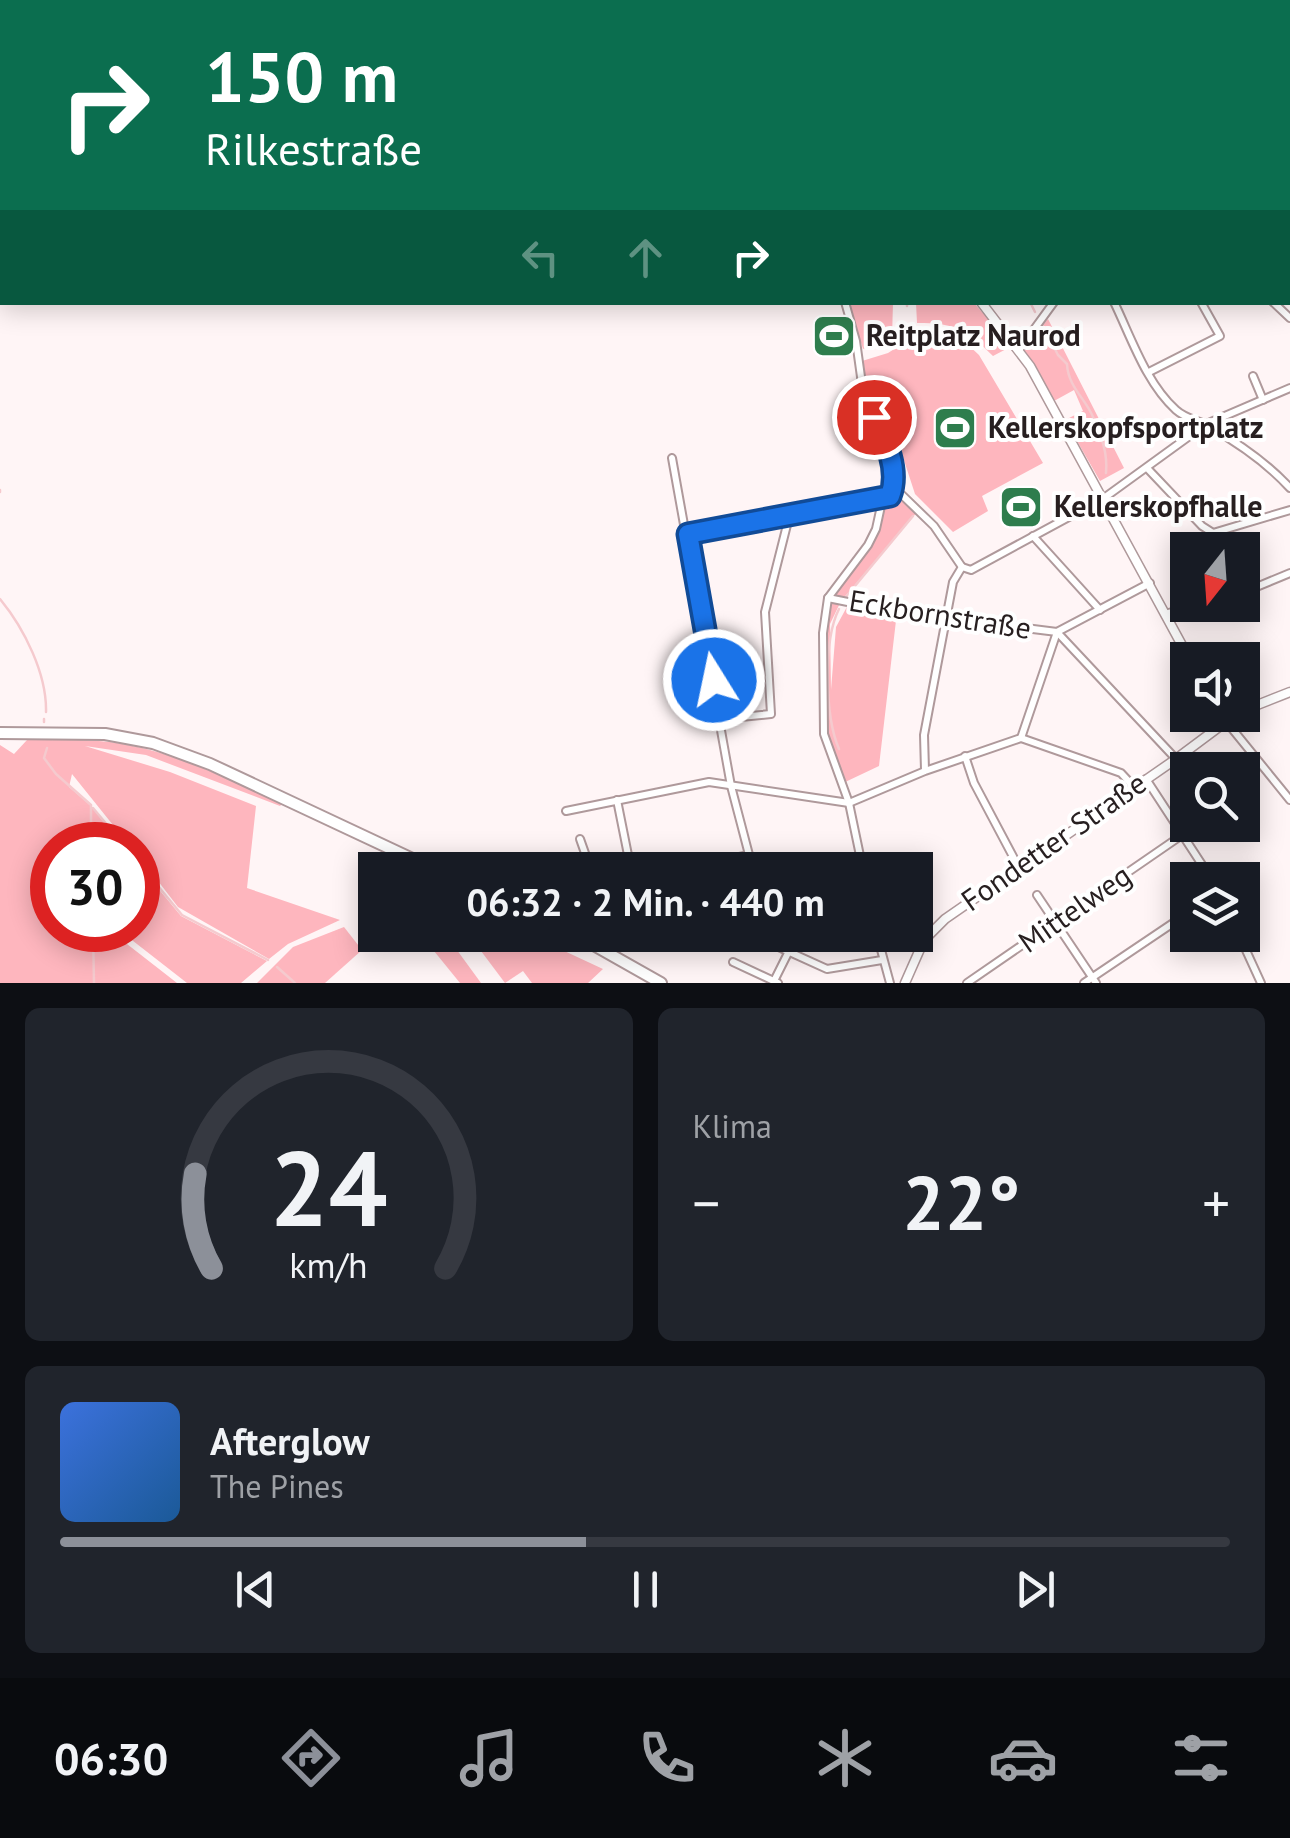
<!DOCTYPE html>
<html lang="de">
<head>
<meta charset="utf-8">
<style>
  :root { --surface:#171b24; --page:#20242c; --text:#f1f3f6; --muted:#9ea1a6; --line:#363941; --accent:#8c9099 }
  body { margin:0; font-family:"PT Sans",sans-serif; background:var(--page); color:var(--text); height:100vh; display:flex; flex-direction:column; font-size:38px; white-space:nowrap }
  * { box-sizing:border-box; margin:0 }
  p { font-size:32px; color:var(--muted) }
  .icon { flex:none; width:55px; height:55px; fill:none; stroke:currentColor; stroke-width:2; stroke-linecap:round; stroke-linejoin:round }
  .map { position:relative; height:983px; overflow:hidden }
  .sheet { display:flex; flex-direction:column; gap:25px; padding:25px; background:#0d0f14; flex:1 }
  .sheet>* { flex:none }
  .hud { position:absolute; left:0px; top:0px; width:1290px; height:305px; box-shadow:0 5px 25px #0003; background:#0b6e4f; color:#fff; overflow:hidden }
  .needle { width:65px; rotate:197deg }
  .fabs { position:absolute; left:1170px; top:532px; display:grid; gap:20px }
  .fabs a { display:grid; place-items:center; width:90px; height:90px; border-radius:0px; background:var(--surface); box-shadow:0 5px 25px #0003; font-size:50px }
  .speed { position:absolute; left:30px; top:822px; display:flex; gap:20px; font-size:50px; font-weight:700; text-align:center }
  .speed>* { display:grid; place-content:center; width:130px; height:130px; border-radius:50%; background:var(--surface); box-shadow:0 5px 25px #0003; line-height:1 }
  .speed .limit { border:15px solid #d22; background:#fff; color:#111 }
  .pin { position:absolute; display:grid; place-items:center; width:85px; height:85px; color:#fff; margin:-42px; border:5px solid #fff; border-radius:50%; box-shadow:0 2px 10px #0007 }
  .me { position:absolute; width:110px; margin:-55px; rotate:350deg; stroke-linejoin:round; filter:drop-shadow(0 0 8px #0008) }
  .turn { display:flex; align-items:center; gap:35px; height:210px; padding:0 40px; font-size:45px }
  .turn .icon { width:130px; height:130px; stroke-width:2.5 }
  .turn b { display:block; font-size:70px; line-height:85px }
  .lanes { display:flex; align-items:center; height:95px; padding:0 40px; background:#0003; justify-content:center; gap:50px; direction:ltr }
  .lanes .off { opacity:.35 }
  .big { font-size:75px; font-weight:800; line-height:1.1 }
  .sheet .card { flex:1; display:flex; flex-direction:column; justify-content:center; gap:15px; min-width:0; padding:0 35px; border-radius:15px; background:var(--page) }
  .sheet .dial { align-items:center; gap:0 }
  .dial svg { height:260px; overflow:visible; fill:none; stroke:var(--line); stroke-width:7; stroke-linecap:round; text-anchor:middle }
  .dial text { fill:var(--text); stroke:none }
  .song { display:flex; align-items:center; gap:30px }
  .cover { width:120px; height:120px; border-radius:15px; background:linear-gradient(135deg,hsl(220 70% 55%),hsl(210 70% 35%)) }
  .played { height:10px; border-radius:5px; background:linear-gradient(90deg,var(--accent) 45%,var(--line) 45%) }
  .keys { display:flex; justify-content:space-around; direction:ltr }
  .heat { display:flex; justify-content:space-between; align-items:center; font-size:55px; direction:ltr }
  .sheet .tiles { flex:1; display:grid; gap:25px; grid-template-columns:1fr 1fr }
  .card:last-child { grid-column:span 2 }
  .trip { position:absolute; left:358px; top:852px; width:575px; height:100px; border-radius:0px; background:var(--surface); box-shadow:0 5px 25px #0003; font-weight:800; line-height:100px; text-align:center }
  .tabs { display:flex; height:160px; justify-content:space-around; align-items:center; background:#090b0e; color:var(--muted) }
  .tabs .icon { width:70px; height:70px }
  .tabs .selected { color:var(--accent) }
  .tabs b { font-size:45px; color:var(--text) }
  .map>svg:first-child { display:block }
  .green { fill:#feb6be }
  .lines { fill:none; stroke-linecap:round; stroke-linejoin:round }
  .stream { stroke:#f5cace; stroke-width:2.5 }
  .minor-casing { stroke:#af999b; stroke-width:10 }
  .tertiary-casing { stroke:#af999b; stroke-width:11 }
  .primary-casing { stroke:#af999b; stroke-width:14 }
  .minor { stroke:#fff; stroke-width:6 }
  .tertiary { stroke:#fff; stroke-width:8 }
  .primary { stroke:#fff; stroke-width:10 }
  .route-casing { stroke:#114b97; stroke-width:25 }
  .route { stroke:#1a73e8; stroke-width:18 }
  .labels { text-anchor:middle; stroke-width:8; stroke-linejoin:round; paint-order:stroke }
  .poi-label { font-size:30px; font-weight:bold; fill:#271f20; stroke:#fff; text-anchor:start }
  .street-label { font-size:30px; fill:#271f20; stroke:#fff }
</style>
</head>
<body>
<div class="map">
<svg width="1290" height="983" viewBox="0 0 1290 983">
  <rect width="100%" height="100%" fill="#fff5f6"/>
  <!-- green -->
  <g class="green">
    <polygon points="849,303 893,303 892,337 863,349"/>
    <path d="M916 303H974L1012 346 993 356C966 329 955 323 917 323Z"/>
    <polygon points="1048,319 1124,468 1100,481 1065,420 1083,411 1074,390 1054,401 1023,349"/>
    <path d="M918 334C944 334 959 335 979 355L1043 463 982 496 988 511 953 532 915 494 899 445 868 395 862 361 888 353Z"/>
    <polygon points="902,495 918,511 841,601 830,624 831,690 836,627 849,603 897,612 879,766 841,784 824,734 823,633 828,598 868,545 881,506 890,496"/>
    <path d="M27 740C61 740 95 738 128 745 182 755 232 781 282 804L280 806 146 755 85 746 170 772 256 806 247 888 340 920 288 944 269 959 178 907 138 855V845H129L72 774 69 787 90 805 122 845H52V930H109L177 983H0V745L14 754Z"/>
    <polygon points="138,864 181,916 267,961 241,983 187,983 119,930 138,930"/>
    <polygon points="344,927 362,950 325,983 257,983 293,947"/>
    <polygon points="421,935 446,935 481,983 460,983"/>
    <polygon points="469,935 530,935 603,969 588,983 532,983 523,971 505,983"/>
  </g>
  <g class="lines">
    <!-- stream -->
    <g class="stream">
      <polyline points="822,0 825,2"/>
      <polyline points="907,302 907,306"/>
      <polyline points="1030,302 1035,312"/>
      <path d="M1043 326 1058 355 1067 364C1068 387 1086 399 1093 417 1101 436 1108 452 1106 473"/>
      <polyline points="0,490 0,492"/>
      <polyline points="845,598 913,516"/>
      <path d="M0 599C24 628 47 674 46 712"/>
      <path d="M839 609C823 640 825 717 839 749"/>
      <polyline points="44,722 44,719"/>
      <polyline points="47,748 44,758 56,774 91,805 91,845"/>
      <polyline points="93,808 124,845"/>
      <polyline points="138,862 182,915 268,960"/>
      <polyline points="93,930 94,983"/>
      <polyline points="277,967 295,983"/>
    </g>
    <!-- minor casing -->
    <g class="minor-casing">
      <g id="minor">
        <polyline points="845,302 856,341 862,384 869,408 889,446 894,485 881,506 876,529 868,545 828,598 823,633 824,734 849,803 863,870"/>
        <path d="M1114 302C1131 337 1146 383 1176 410 1186 419 1198 420 1210 427 1238 443 1268 464 1290 488"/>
        <polyline points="1273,302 1290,318"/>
        <polyline points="1019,350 1054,302"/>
        <polyline points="1149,372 1220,336 1201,302"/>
        <polyline points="1253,376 1263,400"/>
        <polyline points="672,458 731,786 753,870"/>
        <polyline points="1147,468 1202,526 1213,533 1290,510"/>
        <polyline points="687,534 902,495 934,526 962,567"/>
        <polyline points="1033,536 1100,610"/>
        <polyline points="962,567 971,570 1104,498 1206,424 1290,388"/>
        <polyline points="1242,593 1290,573"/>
        <polyline points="828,598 897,612 1057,632 1176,759"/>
        <polyline points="1165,614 1198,605"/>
        <polyline points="720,719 771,714 765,612 789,517"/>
        <polyline points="1225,720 1290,800"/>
        <polyline points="1021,738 1057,632 1150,583"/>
        <polyline points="965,756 974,783 1018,866"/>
        <polyline points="925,770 924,735 953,582 962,567"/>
        <polyline points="1146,779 1212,880"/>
        <polyline points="617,800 631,870"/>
        <polyline points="566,811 709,782 849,803 925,771 1021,738 1121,773 1134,787"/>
        <polyline points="580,839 586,856 616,870"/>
        <polyline points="720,861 749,855"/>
        <polyline points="826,866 827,870"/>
        <polyline points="578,870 586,856"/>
        <polyline points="1037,895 1096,983"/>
        <polyline points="752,935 827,969 882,960"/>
        <polyline points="877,935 890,983"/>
        <polyline points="1239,935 1261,983"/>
        <polyline points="733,962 778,983"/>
        <polyline points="774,981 788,953"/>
        <polyline points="967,983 1182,835"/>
        <polyline points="1084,983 1188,913"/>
      </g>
    </g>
    <!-- tertiary casing -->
    <g class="tertiary-casing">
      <g id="tertiary">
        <polyline points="669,0 670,2"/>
        <polyline points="981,302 1030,366 1190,660"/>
        <polyline points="1242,711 1290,692"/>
        <polyline points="905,983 924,940 945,919 1176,759 1235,715"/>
      </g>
    </g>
    <!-- primary casing -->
    <g class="primary-casing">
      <g id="primary">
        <polyline points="0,733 105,734 153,743 210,764 436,870"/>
        <polyline points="576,935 661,983"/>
      </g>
    </g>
    <!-- minor -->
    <use href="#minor" class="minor"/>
    <!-- tertiary -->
    <use href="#tertiary" class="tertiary"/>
    <!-- primary -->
    <use href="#primary" class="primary"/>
  </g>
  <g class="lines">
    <!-- route casing -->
    <g class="route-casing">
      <path id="route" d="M714 680 688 534 890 496C900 470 886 441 874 417"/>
    </g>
    <!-- route -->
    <use href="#route" class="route"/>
  </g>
  <!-- icons -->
  <defs>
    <g id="stadium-square" transform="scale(2.25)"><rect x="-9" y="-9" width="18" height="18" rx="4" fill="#2e7d4d" stroke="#fff"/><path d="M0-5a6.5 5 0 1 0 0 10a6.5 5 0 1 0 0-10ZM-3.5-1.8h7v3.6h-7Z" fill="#fff"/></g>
  </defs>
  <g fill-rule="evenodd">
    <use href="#stadium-square" x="834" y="336"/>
    <use href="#stadium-square" x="955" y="428"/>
    <use href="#stadium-square" x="1021" y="507"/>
  </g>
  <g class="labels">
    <!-- poi labels -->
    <g class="poi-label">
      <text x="866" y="346">Reitplatz Naurod</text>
      <text x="988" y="438">Kellerskopfsportplatz</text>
      <text x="1054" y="517">Kellerskopfhalle</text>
    </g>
    <!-- street labels -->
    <g class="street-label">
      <text transform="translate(940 615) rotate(9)" y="10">Eckbornstraße</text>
      <text transform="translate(1054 842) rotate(-35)" y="10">Fondetter Straße</text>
      <text transform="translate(1075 909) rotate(-35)" y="10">Mittelweg</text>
    </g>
  </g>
</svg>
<div class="fabs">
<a><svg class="needle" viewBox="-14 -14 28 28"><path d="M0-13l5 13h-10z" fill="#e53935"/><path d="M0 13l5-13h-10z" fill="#9ea1a6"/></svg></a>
<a><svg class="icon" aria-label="sound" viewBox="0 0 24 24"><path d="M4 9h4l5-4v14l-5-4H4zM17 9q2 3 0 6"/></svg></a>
<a><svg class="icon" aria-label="search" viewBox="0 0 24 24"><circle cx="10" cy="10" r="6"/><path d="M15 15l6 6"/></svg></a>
<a><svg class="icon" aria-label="layers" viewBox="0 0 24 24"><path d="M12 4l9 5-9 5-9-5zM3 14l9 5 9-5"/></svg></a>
</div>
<div class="speed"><div class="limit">30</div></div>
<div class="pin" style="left:874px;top:417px;background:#d93025"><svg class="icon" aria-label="arrive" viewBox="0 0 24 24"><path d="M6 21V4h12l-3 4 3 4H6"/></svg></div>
<svg class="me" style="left:714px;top:680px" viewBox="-20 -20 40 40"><circle r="17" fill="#1a73e8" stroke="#fff" stroke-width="3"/><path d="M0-11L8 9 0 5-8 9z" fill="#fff"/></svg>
<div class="trip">06:32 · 2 Min. · 440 m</div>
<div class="hud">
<div class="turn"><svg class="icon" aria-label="right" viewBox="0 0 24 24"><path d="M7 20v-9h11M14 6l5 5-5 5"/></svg><div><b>150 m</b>Rilkestraße</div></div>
<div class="lanes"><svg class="icon off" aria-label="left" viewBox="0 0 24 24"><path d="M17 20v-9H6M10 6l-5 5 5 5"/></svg><svg class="icon off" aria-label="ahead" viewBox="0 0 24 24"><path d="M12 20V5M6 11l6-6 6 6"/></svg><svg class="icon" aria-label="right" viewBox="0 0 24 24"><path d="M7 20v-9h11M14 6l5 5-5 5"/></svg></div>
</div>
</div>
<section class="sheet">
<div class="tiles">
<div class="card dial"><svg viewBox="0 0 100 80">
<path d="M14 69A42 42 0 1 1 86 69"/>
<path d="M14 69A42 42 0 0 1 9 40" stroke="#8c9099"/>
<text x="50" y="56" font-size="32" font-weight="700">24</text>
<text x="50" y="72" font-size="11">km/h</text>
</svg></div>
<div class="card"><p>Klima</p>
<div class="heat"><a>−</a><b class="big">22°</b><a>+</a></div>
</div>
<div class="card">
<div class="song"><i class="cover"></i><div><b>Afterglow</b><p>The Pines</p></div></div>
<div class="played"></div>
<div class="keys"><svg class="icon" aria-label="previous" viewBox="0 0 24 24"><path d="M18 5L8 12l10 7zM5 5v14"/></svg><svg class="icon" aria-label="pause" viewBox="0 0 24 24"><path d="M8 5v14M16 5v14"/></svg><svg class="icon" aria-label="next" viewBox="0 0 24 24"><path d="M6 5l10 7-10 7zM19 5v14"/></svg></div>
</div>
</div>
</section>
<nav class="tabs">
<b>06:30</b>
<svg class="icon selected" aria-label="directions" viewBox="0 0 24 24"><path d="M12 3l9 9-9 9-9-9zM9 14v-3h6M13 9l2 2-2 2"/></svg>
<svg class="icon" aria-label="music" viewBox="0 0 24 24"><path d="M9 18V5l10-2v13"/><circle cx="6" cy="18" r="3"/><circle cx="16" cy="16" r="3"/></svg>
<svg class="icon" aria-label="phone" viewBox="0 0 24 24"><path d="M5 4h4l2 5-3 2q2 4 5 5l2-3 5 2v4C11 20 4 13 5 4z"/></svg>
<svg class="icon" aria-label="climate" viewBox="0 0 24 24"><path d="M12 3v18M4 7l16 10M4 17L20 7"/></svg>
<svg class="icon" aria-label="car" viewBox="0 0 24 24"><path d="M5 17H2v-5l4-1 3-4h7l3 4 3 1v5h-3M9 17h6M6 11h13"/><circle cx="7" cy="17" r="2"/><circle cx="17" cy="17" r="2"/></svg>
<svg class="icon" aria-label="filters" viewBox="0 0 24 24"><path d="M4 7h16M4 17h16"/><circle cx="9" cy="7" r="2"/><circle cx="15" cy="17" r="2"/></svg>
</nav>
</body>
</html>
